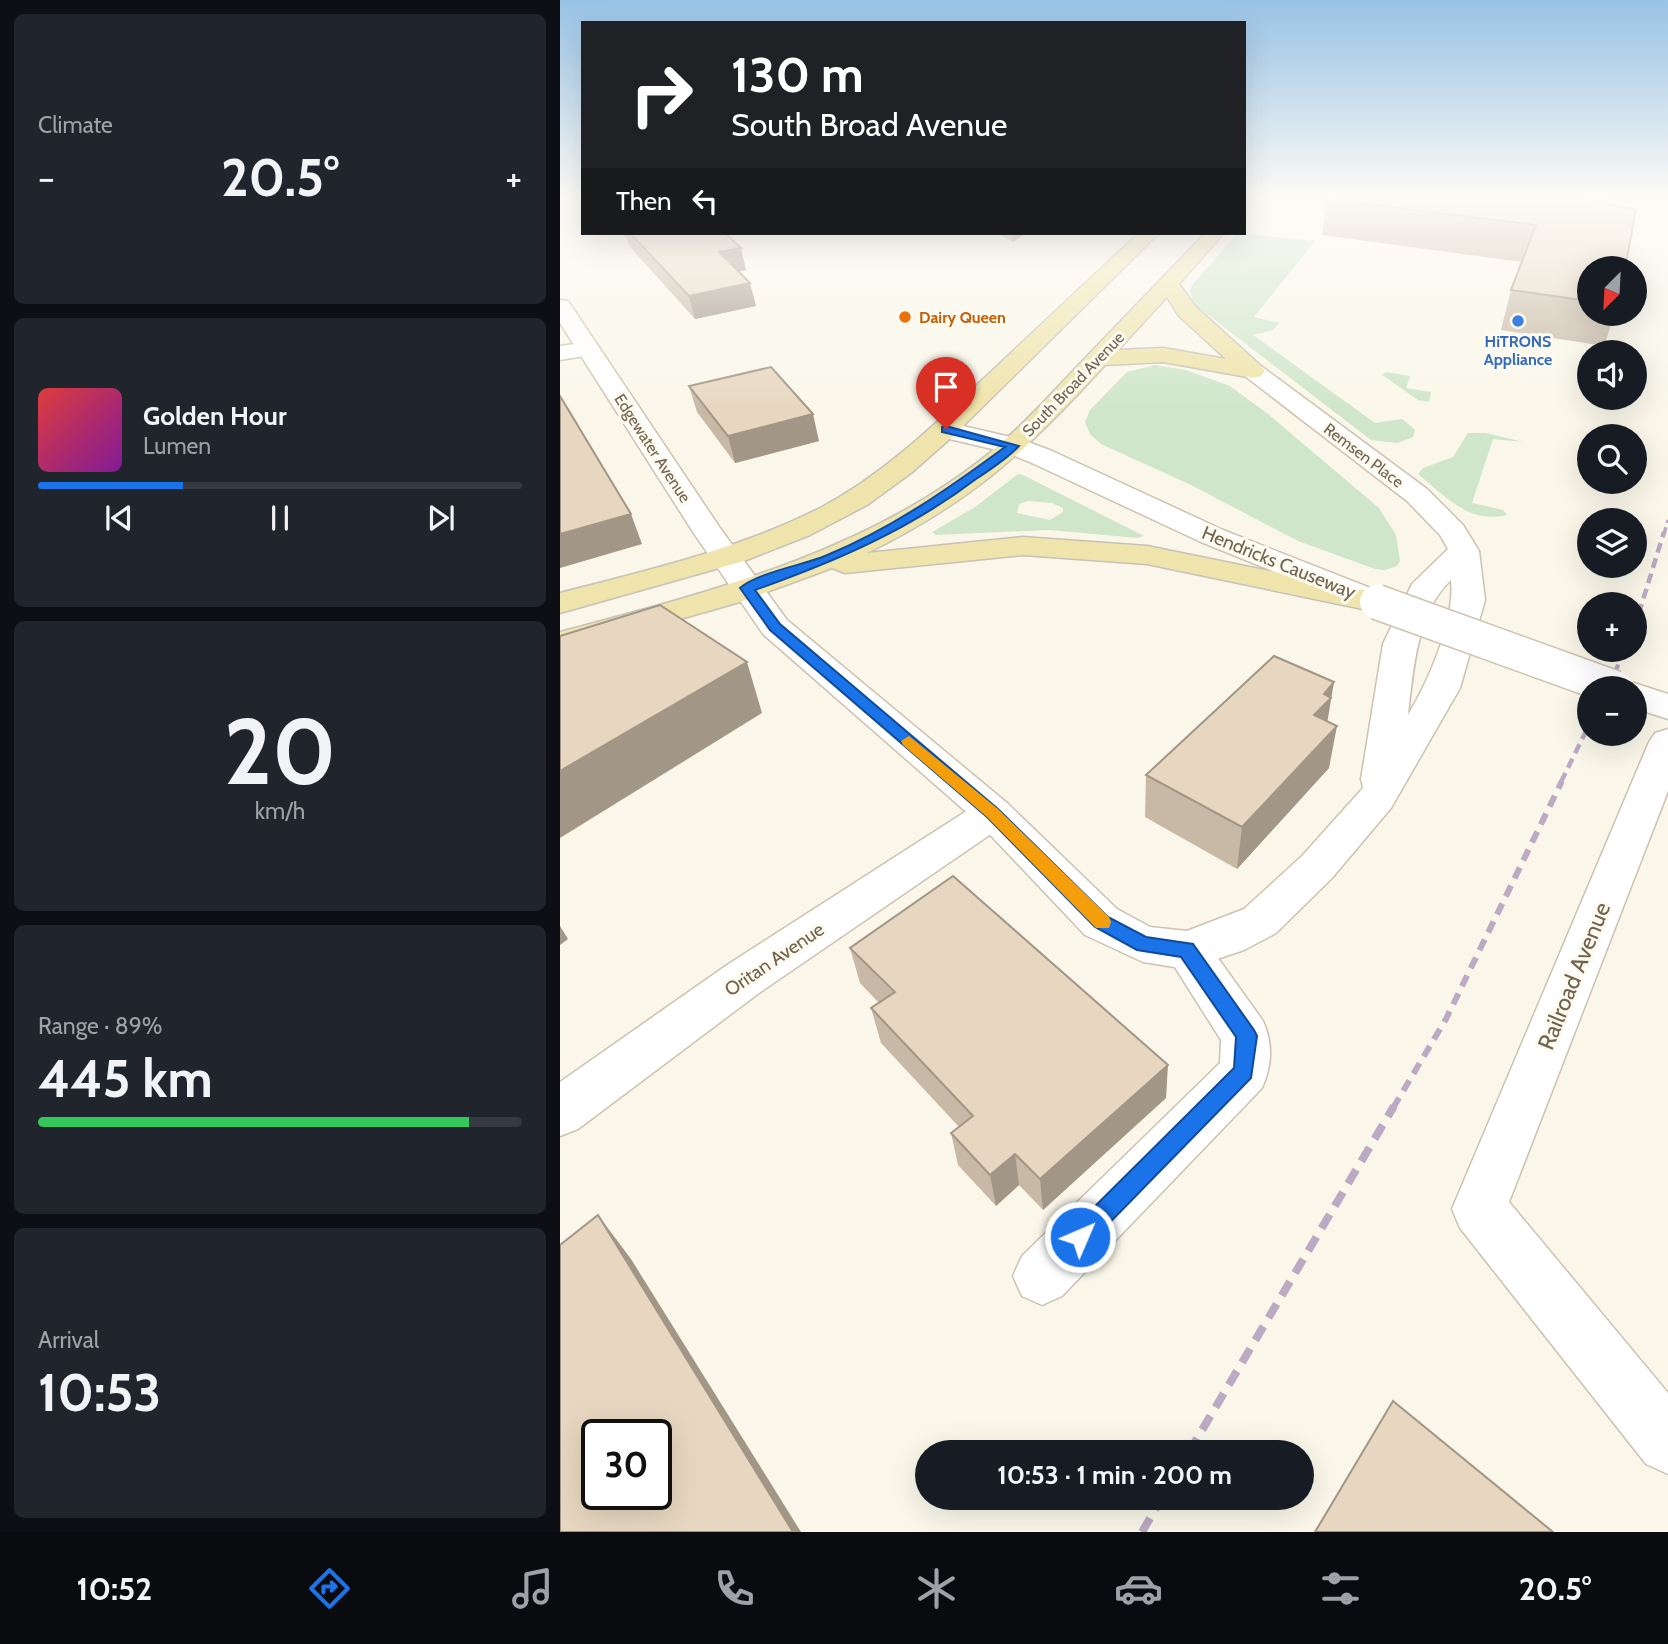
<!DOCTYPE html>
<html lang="en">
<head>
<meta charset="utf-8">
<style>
  :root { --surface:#171b24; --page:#20242c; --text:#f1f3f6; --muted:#9ea1a6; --line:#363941; --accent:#1a73e8 }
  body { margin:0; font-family:Cabin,sans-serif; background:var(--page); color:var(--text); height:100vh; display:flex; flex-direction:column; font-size:26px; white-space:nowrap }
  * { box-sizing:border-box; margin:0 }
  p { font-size:23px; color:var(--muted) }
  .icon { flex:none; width:38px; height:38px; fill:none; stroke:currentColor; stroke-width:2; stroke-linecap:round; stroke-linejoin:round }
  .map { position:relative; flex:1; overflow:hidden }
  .panel { display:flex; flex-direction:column; gap:14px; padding:14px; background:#0d0f14; width:560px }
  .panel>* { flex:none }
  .hud { position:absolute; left:21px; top:21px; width:665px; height:214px; border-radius:0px; box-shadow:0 7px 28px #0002; background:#202124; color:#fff; overflow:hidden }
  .needle { width:46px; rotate:204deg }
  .buttons { position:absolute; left:1017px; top:256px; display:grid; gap:14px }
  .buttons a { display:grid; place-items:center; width:70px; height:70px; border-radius:50%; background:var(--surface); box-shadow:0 7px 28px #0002; font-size:35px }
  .speed { position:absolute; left:21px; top:1419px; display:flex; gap:14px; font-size:35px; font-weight:700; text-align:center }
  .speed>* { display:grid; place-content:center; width:91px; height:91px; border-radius:50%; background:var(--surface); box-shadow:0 7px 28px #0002; line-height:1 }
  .speed .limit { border:4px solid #111; border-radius:10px; background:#fff; color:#111 }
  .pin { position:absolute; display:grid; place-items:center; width:60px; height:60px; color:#fff; margin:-72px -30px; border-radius:50% 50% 50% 0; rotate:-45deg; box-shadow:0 0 7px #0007 }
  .pin .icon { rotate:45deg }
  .me { position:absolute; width:77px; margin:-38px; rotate:45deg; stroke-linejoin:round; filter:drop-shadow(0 0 5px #0008) }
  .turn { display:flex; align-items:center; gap:24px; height:147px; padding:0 35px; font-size:32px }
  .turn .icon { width:91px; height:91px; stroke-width:2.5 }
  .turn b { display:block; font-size:49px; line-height:60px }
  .then { display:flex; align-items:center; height:66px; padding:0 35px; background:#0003; gap:14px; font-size:26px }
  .big { font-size:52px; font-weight:800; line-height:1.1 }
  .panel .card { flex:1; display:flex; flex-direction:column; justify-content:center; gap:10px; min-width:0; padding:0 24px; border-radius:10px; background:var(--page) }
  .panel .dial { align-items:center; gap:0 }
  .dial b { font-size:91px; line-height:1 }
  .song { display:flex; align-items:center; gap:21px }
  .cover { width:84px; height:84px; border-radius:10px; background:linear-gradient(135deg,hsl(0 70% 55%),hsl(290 70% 35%)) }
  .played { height:7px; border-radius:4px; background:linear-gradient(90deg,var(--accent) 30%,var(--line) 30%) }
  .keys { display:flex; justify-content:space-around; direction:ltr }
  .heat { display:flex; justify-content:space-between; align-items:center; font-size:38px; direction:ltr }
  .charge { height:10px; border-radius:5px; background:linear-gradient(90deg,#34c759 89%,var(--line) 0) }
  .trip { position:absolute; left:355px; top:1440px; width:399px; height:70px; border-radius:35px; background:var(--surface); box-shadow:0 7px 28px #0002; font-weight:800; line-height:70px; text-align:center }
  .tabs { display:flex; height:112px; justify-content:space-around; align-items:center; background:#090b0e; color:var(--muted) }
  .tabs .icon { width:49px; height:49px }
  .tabs .on { color:var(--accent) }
  .tabs b { font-size:32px; color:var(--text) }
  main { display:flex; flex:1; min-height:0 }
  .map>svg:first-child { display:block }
  .green { fill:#cfe6ca; fill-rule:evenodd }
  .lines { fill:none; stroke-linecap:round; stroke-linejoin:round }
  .street-casing { stroke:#cbc2b1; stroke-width:3 }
  .secondary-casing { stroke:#cdc2af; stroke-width:3 }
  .primary-casing { stroke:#c6c1b9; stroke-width:3 }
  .street { fill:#fff; fill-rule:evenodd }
  .secondary { fill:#fff; fill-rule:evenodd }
  .primary { fill:#efe4ab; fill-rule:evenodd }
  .rail-far3 { stroke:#bca9c3; stroke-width:3.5; stroke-dasharray:7 4.5; stroke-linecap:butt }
  .rail-far2 { stroke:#bca9c3; stroke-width:4.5; stroke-dasharray:10 6; stroke-linecap:butt }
  .rail-far1 { stroke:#bca9c3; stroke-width:6; stroke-dasharray:12 8; stroke-linecap:butt }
  .rail { stroke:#bca9c3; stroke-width:8; stroke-dasharray:16 10; stroke-linecap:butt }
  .secondary-bridge-casing { stroke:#cdc2af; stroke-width:37; stroke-linecap:butt }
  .secondary-bridge { stroke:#fff; stroke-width:34 }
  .wall { fill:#c7b9a5 }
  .shaded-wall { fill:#a29686 }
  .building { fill:#e7d7c0; stroke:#a29686; stroke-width:2; fill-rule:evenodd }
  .route { fill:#1a73e8; stroke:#114b97; stroke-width:2 }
  .slow { fill:#f59e0b }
  .food-dot { fill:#e8710a; stroke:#fdfaf0; stroke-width:2.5 }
  .shop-dot { fill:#3f7fe0; stroke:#fdfaf0; stroke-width:2.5 }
  .labels { text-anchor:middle; stroke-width:6; stroke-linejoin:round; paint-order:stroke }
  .far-food-label { font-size:16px; font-weight:bold; fill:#c56008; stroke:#fdfaf0; text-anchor:start }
  .far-shop-label { font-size:16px; font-weight:bold; fill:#366cbe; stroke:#fdfaf0 }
  .far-street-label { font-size:16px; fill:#716350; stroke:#fdfaf0 }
  .street-label { font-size:19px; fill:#716350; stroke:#fdfaf0 }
  .near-street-label { font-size:23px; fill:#716350; stroke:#fdfaf0 }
</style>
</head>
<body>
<main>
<section class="panel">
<div class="card"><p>Climate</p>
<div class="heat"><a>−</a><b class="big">20.5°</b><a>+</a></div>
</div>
<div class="card">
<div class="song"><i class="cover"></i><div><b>Golden Hour</b><p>Lumen</p></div></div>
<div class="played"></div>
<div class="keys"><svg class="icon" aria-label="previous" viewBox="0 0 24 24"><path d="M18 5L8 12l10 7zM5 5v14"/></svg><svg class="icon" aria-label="pause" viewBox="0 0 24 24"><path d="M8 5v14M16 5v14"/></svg><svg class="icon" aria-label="next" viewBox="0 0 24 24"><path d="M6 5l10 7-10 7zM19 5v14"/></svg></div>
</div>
<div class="card dial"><b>20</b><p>km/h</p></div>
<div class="card"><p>Range · 89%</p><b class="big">445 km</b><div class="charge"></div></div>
<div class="card"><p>Arrival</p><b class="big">10:53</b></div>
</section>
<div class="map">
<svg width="1108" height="1532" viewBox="0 0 1108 1532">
  <rect width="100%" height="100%" fill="#faf7ea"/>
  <!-- green -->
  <g class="green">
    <polygon points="678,233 755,241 694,317 719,323 713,330 693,335 815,423 842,419 855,430 853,437 838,443 811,440 634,304 630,291 632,285"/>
    <polygon points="595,365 626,370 670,386 708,414 819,508 836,535 840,561 837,566 825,570 815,569 738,541 631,485 541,444 530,434 525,422 530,410 567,372"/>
    <polygon points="826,372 850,376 846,388 871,392 869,402 858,400 822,375"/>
    <path d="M908 433H925L964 442 933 439 912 503 943 510 947 515C909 524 886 497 858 474L863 468 893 457Z"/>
    <path d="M458 474 463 475 584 536 578 538 489 530 376 535 372 532 415 507ZM468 501 492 503 503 508V512L490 520 457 513 459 504Z"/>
  </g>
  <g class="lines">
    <!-- street casing -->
    <g class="street-casing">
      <g id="street">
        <polygon points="28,342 36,344 40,349 36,354 0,360 0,346"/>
        <polygon points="1108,729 1108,791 949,1202 1108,1393 1108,1474 1086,1464 900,1228 892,1209 1089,742 1095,733"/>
        <polygon points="433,798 447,803 453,813 447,823 199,993 18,1129 0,1136 0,1082 167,965 419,803"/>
        <path d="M627 931 643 937 703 1021C713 1043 712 1066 702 1088L502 1296 482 1305 462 1296 453 1276 462 1256 660 1063 661 1040 604 950 611 937Z"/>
      </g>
    </g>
    <!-- secondary casing -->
    <g class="secondary-casing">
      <g id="secondary">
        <path d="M0 300 8 301 160 528 227 620 447 803 557 909 590 927 627 931 684 909 742 856 803 788 801 779 823 644 852 584 888 549 880 535 847 501 685 376 681 371 685 366H701L867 489 903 525 919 551 925 600 900 688 831 808 772 878 716 933 684 950 627 969 583 962 525 935 419 823 203 634 133 532 0 323ZM891 580C895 621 869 680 848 715 853 671 857 611 891 580Z"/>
        <polygon points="386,422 463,440 492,451 663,530 823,593 828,600 823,607 812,610 801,607 641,542 472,463 445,452 377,436 373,430 377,424"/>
        <polygon points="1074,683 1108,694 1108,719 1074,708 1074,688 1061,688"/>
      </g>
    </g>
    <!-- primary casing -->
    <g class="primary-casing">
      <g id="primary">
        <polygon points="684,198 696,198 684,205"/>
        <path d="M579 233H599L393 436 351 473 307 505 250 535 184 561 0 613V593C89 570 180 549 262 507 322 475 371 428 420 382 473 332 526 282 579 233Z"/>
        <path d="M645 233H664L619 284 635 306 701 366 705 371 701 376 693 378 603 362 545 365C468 450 411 502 307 553L463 537 587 546 828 595 833 602 828 609 817 612 587 564 463 555 285 573 272 568 180 602 0 653V632C146 593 301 554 422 459 463 427 496 388 532 351 569 312 608 273 645 233ZM607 297 619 316 666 359 603 348 558 350Z"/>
      </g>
    </g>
    <!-- street -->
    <use href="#street" class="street"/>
    <!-- secondary -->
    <use href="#secondary" class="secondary"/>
    <!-- primary -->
    <use href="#primary" class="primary"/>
    <!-- rail-far3 -->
    <polyline class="rail-far3" points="1104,534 1108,520"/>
    <!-- rail-far2 -->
    <g class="rail-far2">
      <polyline points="1074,629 1104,532"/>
      <polyline points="1047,688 1066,649"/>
      <polyline points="1001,782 1029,725"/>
    </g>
    <!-- rail-far1 -->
    <polyline class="rail-far1" points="833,1108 886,1019 1002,781"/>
    <!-- rail -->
    <g class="rail">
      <polyline points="629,1452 834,1106"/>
      <polyline points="582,1532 602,1498"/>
    </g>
    <!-- secondary-bridge casing -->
    <g class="secondary-bridge-casing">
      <polyline id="secondary-bridge" points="817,602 1055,688"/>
    </g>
    <!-- secondary-bridge -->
    <use href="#secondary-bridge" class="secondary-bridge"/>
  </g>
  <!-- wall -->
  <g class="wall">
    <polygon points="768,198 1052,198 1044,202 1029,268 1029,313 1055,313 1044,346 941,330 951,290 962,262 762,235 767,199"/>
    <polygon points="62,233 165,233 186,270 179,272 196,306 135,319 70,247 67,239"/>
    <polygon points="437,233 466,233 453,242"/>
    <polygon points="129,386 259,441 175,463 137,412"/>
    <polygon points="767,721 769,768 677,869 585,817 586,775"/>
    <polygon points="290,948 606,1098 483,1210 459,1185 436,1206 398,1165 391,1133 399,1127 321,1043 311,1008 319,1003 300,983"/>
  </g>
  <!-- shaded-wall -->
  <g class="shaded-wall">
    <polygon points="1005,198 1052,198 996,229"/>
    <polygon points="453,233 466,233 453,242"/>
    <polygon points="181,248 186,270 164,274 159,252"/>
    <polygon points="190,283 196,306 135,319 129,296"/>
    <polygon points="253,414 259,441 175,463 168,436"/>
    <polygon points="71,514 82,544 0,568 0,534"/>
    <polygon points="187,662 202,713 0,838 0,771"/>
    <polygon points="774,682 767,724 754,715 764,694"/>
    <polygon points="777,726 769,768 677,869 682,827"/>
    <polygon points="0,926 8,939 0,945"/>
    <polygon points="608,1065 606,1098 483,1210 480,1179"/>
    <polygon points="455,1154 459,1185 436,1206 430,1175"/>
    <polygon points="38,1215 71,1259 241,1532 233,1532"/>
  </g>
  <!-- building -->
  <g class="building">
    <polygon points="768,198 1024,198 1076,210 1065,268 1029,268 1029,301 951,290 976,225 767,199"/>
    <polygon points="70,233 165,233 181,248 159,252 190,283 129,296"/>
    <polygon points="211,367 253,414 168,436 129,386"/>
    <polygon points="0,396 71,514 0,534"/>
    <polygon points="100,605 187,662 0,771 0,636"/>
    <polygon points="714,656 774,682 764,694 771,698 754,715 777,726 682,827 586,775"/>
    <polygon points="393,876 608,1065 480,1179 455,1154 430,1175 391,1133 413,1116 311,1008 335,992 290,948"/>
    <path d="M38 1215 233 1532H0V1245ZM37 1435H96V1494H37Z"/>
    <polygon points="833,1401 993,1532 755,1532"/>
  </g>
  <!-- sky -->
  <linearGradient id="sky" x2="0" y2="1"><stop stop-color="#98c2e5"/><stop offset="0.48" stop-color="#fdfbf6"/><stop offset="1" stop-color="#fdfbf6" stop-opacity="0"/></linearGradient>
  <rect width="1108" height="412" fill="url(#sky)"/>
  <!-- route -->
  <path class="route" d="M386 426 459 446C447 459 431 469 416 479 349 530 274 562 195 590L220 624 438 809 548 917 586 937 633 944 694 1030 697 1036 691 1078 528 1245 520 1248 512 1245 509 1237 512 1229 674 1068 676 1037 621 957 577 950 535 927 427 817 210 630 180 588C197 573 243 565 265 556 331 529 388 489 445 447L382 432V427Z"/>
  <!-- slow -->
  <polygon class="slow" points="349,736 438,809 549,917 551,922 549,928 536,928 427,817 343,745 341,741"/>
  <!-- markers -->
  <circle class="food-dot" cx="345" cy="317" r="7"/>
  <circle class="shop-dot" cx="958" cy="321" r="7"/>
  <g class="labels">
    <!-- far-food labels -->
    <g class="far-food-label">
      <text x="359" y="323">Dairy Queen</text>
    </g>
    <!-- far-shop labels -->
    <g class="far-shop-label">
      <text x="958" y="347">HiTRONS<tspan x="958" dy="18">Appliance</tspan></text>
    </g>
    <!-- far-street labels -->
    <g class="far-street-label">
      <text transform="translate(513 384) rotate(-46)" y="6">South Broad Avenue</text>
      <text transform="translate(93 448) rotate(57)" y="6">Edgewater Avenue</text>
      <text transform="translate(804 455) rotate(37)" y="6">Remsen Place</text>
    </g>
    <!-- street labels -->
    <g class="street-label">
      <text transform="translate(719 562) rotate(22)" y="7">Hendricks Causeway</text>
      <text transform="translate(214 959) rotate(-34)" y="7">Oritan Avenue</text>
    </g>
    <!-- near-street labels -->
    <g class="near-street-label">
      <text transform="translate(1014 976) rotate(-68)" y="8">Railroad Avenue</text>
    </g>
  </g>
</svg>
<div class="buttons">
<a><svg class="needle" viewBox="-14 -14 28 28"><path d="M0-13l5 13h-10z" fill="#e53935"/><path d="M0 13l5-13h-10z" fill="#9ea1a6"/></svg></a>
<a><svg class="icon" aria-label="sound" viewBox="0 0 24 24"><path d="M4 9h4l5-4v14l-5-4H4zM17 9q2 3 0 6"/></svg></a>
<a><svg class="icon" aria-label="search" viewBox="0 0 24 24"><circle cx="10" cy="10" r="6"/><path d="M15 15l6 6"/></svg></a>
<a><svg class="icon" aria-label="layers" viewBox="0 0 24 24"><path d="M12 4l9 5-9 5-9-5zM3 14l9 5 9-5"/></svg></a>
<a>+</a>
<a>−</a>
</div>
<div class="speed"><div class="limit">30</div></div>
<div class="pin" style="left:386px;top:429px;background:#d93025"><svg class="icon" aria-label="arrive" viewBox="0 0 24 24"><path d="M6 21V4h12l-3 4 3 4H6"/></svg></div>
<svg class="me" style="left:520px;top:1237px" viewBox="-20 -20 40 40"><circle r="17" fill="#1a73e8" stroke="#fff" stroke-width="3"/><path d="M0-11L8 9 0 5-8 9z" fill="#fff"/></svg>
<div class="trip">10:53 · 1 min · 200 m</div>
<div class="hud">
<div class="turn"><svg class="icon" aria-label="right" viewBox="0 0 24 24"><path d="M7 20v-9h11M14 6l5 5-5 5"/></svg><div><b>130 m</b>South Broad Avenue</div></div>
<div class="then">Then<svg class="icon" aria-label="left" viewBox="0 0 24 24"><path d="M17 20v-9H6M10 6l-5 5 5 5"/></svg></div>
</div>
</div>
</main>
<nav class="tabs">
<b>10:52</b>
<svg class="icon on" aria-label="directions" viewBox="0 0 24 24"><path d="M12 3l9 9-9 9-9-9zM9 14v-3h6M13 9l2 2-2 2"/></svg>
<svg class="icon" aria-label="music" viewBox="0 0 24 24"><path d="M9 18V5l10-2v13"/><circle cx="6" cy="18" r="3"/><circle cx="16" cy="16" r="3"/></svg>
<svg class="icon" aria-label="phone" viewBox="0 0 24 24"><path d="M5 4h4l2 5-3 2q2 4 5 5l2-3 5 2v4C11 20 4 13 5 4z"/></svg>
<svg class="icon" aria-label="climate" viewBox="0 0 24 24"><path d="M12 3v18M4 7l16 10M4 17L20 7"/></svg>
<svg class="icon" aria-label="car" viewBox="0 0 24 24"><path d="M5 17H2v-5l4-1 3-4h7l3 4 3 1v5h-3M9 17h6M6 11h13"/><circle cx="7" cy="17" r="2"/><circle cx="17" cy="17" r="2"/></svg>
<svg class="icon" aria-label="filters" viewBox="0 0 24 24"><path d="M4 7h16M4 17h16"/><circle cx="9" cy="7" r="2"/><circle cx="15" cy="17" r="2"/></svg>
<b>20.5°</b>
</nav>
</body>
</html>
